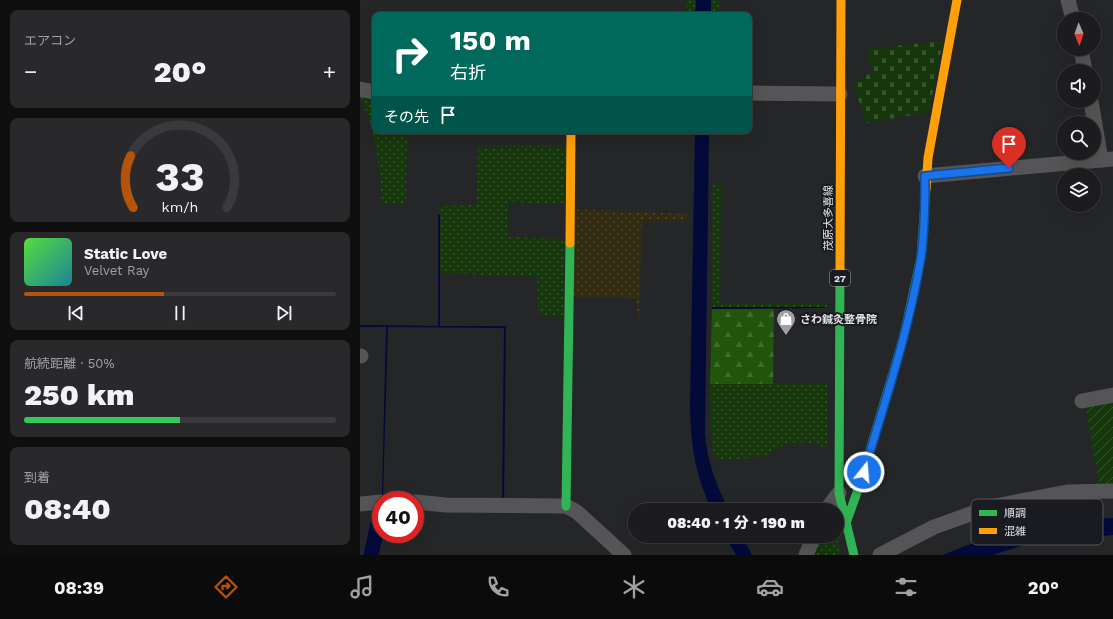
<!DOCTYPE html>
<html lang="ja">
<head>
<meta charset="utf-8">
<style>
  :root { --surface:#1c1c1e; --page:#29292b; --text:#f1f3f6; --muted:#a0a1a4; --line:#3a3a3c; --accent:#b45309 }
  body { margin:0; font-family:"Work Sans","Noto Sans JP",sans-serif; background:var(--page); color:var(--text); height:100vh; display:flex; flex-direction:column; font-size:15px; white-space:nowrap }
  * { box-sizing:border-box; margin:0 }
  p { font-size:13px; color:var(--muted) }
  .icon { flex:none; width:22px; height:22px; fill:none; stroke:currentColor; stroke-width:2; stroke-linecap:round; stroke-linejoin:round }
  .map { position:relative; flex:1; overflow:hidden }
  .panel { display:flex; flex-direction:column; gap:10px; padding:10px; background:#0f0f10; width:360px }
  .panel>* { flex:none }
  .banner { position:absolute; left:12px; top:12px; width:380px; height:122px; border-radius:8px; box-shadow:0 4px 16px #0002,0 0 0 1px var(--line); background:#00695c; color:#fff; overflow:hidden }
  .needle { width:26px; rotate:178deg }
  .controls { position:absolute; left:697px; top:12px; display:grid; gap:8px }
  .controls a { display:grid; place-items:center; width:44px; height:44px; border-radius:50%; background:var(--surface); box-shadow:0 4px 16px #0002,0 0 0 1px var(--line); font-size:20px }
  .speed { position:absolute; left:12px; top:491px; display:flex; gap:8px; font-size:20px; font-weight:700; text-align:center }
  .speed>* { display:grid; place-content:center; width:52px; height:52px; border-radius:50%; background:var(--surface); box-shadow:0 4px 16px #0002,0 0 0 1px var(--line); line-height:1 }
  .speed .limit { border:6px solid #d22; background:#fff; color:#111 }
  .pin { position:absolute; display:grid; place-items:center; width:34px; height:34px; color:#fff; margin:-41px -17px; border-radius:50% 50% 50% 0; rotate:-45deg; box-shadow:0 0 4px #0007 }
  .pin .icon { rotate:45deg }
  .me { position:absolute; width:44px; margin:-22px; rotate:17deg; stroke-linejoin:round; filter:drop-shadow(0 0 3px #0008) }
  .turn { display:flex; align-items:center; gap:14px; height:84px; padding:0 12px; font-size:18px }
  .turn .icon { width:52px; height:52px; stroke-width:2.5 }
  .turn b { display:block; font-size:28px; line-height:34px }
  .then { display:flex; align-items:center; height:38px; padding:0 12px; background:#0003; gap:8px; font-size:15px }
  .big { font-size:30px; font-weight:800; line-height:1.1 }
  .panel .tile { flex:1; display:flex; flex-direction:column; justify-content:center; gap:6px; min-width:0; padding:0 14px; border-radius:8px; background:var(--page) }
  .panel .dial { align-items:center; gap:0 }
  .dial svg { height:104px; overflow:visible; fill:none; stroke:var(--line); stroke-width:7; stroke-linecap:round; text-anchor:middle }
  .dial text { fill:var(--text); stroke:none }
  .song { display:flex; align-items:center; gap:12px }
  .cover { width:48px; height:48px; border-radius:6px; background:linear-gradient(135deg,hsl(110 70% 55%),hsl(190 70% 35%)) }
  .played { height:4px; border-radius:2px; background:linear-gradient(90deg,var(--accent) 45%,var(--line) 45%) }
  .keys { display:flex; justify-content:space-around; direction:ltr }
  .heat { display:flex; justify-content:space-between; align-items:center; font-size:22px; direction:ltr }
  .charge { height:6px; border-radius:3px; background:linear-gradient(90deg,#34c759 50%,var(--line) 0) }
  .trip { position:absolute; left:268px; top:503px; width:216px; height:40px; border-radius:20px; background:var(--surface); box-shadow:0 4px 16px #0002,0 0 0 1px var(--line); font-weight:800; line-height:40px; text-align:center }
  .menu { display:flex; height:64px; justify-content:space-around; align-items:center; background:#0b0b0c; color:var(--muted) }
  .menu .icon { width:28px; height:28px }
  .menu .selected { color:var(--accent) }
  .menu b { font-size:18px; color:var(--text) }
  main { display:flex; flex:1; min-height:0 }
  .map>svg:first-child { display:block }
  .grass { fill:url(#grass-dots) }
  .forest { fill:url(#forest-firs) }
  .sand { fill:url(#sand-dots) }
  .cemetery { fill:url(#cemetery-stones) }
  .garden { fill:url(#garden-furrows) }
  .water { fill:#030939 }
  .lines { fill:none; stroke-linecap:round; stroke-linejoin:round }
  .canal { stroke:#030939; stroke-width:15 }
  .street { stroke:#555557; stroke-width:15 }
  .fast { stroke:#30b455; stroke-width:9 }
  .slow { stroke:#ff9f0a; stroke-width:9 }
  .route-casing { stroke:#114b97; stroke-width:10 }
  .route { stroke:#1a73e8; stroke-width:7 }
  .labels { text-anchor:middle; stroke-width:4; stroke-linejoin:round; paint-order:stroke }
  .shield { fill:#1a1b20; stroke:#a5a6aa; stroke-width:1 }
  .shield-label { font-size:10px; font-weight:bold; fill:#e1e2e5 }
  .street-label { font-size:11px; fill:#e1e2e5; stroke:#1a1b20 }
  .poi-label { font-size:11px; font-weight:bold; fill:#e1e2e5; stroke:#1a1b20; text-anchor:start }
  .key { fill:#1a1b20; stroke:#56575b; stroke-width:1 }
  .key-label { font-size:11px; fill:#e1e2e5 }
</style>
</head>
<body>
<main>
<section class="panel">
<div class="tile"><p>エアコン</p>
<div class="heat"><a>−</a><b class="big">20°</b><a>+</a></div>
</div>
<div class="tile dial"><svg viewBox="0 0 100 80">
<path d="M14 69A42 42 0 1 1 86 69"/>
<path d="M14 69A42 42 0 0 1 12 29" stroke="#b45309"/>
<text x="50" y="56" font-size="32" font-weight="700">33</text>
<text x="50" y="72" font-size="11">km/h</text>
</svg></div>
<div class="tile">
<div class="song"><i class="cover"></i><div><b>Static Love</b><p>Velvet Ray</p></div></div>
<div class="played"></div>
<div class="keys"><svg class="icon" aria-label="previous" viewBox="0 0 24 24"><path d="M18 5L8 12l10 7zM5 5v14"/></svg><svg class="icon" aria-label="pause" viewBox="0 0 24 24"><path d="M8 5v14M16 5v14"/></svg><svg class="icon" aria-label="next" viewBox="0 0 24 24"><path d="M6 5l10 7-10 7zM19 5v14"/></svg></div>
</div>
<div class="tile"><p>航続距離 · 50%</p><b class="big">250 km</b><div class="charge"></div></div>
<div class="tile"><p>到着</p><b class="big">08:40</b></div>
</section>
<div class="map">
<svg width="753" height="555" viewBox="0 0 753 555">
  <defs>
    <pattern id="grass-dots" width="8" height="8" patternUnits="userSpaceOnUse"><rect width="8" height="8" fill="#16370b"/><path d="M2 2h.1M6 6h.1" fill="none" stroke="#38542e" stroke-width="1.8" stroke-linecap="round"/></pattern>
    <pattern id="forest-firs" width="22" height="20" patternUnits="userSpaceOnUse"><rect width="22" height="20" fill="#20550b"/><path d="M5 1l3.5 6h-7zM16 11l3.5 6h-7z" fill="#406d2e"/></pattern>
    <pattern id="sand-dots" width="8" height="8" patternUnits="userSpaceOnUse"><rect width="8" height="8" fill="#322b0f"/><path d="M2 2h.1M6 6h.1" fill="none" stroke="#4f4932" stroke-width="1.8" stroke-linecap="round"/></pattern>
    <pattern id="cemetery-stones" width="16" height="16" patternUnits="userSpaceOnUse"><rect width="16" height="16" fill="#16370b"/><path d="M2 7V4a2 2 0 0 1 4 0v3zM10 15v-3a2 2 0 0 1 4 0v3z" fill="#38542e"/></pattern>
    <pattern id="garden-furrows" width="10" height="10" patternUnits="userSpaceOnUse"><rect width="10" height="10" fill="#16370b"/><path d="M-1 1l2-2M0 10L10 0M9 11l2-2" fill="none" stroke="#38542e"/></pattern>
  </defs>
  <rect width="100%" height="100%" fill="#252628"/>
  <!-- grass -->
  <g class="grass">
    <rect x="326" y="0" width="10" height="15"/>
    <rect x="351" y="0" width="9" height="15"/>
    <polygon points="0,95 15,95 15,131 47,131 46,205 22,203 18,159 12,128"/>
    <polygon points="168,146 206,147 205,204 149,202 148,237 205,239 204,317 179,316 177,277 80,273 80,206 117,205 118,147"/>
    <polygon points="353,184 361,184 360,304 467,303 467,309 465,307 352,307"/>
    <path d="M350 384H467V448C453 443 436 439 422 446 415 450 411 454 403 456 389 459 374 459 360 459L354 458 351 433Z"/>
    <polygon points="458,536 477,536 481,555 450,555"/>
  </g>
  <!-- forest -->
  <polygon class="forest" points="352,309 414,309 413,384 350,384"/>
  <!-- sand -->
  <polygon class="sand" points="213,209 327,214 327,220 282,221 279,322 276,298 211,297"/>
  <!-- cemetery -->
  <polygon class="cemetery" points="583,41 569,112 507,123 493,85 513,71 507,49"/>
  <!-- garden -->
  <polygon class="garden" points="753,400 753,488 740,488 726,411 730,404"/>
  <!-- water -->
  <g class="water">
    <polygon points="336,0 351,0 351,15 335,15"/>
    <path d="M335 131H349L345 434C347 461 356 485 369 510H352C335 475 331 446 330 407Z"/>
    <polygon points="78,214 80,215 80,326 146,326 144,499 142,499 144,328 28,327 23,496 22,496 26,327 0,327 0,325 78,326"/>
    <polygon points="352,307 465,307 465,308 352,309"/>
    <path d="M753 518V535L694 540 664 545 633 555H583C640 531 691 520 753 518Z"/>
    <polygon points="365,536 382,536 392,555 376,555"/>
  </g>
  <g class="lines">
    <!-- canal -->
    <polyline class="canal" points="11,555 21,511"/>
    <!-- street -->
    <g class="street">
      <polyline points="708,0 713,19"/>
      <polyline points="721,49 725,71"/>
      <polyline points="0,89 15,92"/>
      <polyline points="389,93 480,94"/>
      <polyline points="731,101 741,160"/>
      <polyline points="565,176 753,159"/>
      <polyline points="0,356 1,356"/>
      <polyline points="722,401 753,395"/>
      <polyline points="55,502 86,505 206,506 217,512 264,555"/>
      <polyline points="0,504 21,502"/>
      <polyline points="466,510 479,493"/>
      <polyline points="446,555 454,536"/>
      <polyline points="520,555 574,527 630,507 707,492 753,491"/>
    </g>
    <!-- fast -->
    <g class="fast">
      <polyline points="480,269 479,493 494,555"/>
      <polyline points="206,506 210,243"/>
      <polyline points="486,523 499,487 544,336 561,257 566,189"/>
    </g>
    <!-- slow -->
    <g class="slow">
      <polyline points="566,189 568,158 597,0"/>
      <polyline points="210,243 211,131"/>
      <polyline points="480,269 481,0"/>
    </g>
  </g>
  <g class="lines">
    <!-- route casing -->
    <g class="route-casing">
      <path id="route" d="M504 472C525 401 549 330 561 257 565 230 565 203 565 176L649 168"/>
    </g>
    <!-- route -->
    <use href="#route" class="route"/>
  </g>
  <!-- icons -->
  <defs>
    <g id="shop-pin" transform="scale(1)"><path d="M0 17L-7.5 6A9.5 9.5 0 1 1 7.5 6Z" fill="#9fa0a3" stroke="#1a1b20"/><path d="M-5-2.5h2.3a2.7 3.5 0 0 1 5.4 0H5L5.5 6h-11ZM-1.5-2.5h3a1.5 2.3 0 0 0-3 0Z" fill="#fff"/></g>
  </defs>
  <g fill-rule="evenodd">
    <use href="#shop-pin" x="426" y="319"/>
  </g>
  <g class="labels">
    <!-- shield labels -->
    <rect class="shield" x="470" y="270" width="20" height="16" rx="3"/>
    <g class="shield-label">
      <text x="480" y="282">27</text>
    </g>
    <!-- street labels -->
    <g class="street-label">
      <text transform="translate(468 218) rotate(-90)" y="4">茂原大多喜線</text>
    </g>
    <!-- poi labels -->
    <g class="poi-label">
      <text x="440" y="323">さわ鍼灸整骨院</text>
    </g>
  </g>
  <!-- legend -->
  <rect x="611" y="499" width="132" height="46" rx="6" class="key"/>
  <rect x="619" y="510" width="18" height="6" fill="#30b455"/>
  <rect x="619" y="528" width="18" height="6" fill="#ff9f0a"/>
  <g class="key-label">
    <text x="644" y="517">順調</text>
    <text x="644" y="535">混雑</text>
  </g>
</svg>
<div class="controls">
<a><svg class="needle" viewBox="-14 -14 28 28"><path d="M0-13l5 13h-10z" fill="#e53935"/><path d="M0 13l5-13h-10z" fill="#a0a1a4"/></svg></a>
<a><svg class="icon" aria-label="sound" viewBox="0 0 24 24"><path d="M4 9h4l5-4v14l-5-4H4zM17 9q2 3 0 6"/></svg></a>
<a><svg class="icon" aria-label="search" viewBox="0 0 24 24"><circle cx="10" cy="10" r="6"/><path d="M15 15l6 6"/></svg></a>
<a><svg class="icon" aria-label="layers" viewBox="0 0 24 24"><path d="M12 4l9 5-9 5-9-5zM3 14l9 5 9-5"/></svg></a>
</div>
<div class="speed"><div class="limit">40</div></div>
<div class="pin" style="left:649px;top:168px;background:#d93025"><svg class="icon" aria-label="arrive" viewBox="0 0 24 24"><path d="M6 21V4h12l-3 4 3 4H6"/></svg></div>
<svg class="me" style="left:504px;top:472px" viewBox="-20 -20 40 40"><circle r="17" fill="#1a73e8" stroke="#fff" stroke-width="3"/><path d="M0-11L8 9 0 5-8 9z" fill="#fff"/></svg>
<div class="trip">08:40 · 1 分 · 190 m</div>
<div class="banner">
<div class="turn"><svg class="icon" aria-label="right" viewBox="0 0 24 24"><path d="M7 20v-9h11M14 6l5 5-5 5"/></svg><div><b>150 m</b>右折</div></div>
<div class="then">その先<svg class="icon" aria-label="arrive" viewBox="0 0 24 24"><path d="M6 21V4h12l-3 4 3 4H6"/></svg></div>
</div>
</div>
</main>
<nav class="menu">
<b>08:39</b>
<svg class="icon selected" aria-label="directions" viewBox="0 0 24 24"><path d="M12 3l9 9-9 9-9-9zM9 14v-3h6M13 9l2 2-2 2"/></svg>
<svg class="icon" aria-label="music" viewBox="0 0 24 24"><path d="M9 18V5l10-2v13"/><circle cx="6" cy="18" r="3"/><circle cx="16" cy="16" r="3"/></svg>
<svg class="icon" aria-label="phone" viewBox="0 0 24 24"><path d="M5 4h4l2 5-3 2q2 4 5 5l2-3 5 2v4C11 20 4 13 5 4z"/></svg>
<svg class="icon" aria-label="climate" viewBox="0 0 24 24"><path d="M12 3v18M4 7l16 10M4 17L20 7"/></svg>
<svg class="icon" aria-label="car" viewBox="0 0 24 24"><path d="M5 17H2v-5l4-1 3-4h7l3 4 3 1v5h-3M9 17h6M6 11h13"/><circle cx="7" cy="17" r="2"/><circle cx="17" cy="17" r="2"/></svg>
<svg class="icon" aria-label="filters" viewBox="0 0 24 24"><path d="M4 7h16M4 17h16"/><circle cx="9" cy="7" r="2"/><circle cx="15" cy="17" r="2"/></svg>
<b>20°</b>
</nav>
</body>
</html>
